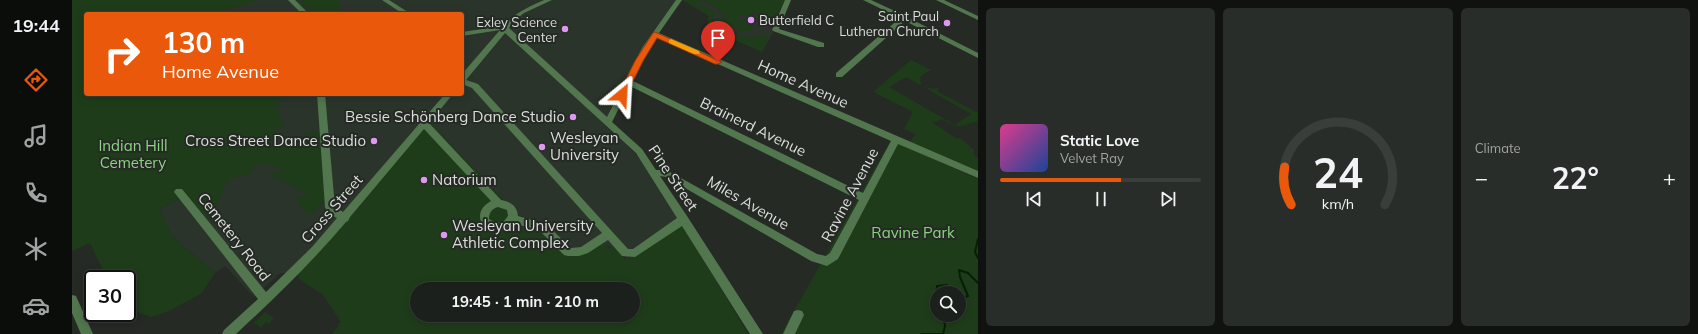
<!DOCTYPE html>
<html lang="en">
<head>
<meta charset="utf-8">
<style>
  :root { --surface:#1c201c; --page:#292d29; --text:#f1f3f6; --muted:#a0a3a3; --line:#3a3e3b; --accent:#ea580c }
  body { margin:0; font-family:Mulish,sans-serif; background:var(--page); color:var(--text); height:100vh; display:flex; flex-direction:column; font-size:15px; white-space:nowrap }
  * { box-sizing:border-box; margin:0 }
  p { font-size:13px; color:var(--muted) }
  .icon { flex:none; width:22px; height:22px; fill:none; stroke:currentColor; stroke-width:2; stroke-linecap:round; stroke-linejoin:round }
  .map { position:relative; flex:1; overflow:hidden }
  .drawer { display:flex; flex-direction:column; gap:8px; padding:8px; background:#0f120f; width:720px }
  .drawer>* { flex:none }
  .banner { position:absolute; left:12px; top:12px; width:380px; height:84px; border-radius:4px; box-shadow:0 2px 10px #0003,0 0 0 1px var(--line); background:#ea580c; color:#fff; overflow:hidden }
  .controls { position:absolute; left:858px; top:286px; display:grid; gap:8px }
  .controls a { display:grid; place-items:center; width:36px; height:36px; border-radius:50%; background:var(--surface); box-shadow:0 2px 10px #0003,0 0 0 1px var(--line); font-size:20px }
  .speed { position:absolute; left:12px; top:270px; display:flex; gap:8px; font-size:20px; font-weight:700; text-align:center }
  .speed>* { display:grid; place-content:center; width:52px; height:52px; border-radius:50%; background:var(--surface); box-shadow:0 2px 10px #0003,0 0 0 1px var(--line); line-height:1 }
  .speed .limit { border:2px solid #111; border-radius:6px; background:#fff; color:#111 }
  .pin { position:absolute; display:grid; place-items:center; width:34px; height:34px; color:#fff; margin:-41px -17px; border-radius:50% 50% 50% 0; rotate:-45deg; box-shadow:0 0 4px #0007 }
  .pin .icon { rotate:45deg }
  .me { position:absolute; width:44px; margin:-22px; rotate:27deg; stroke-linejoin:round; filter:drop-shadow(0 0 3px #0008) }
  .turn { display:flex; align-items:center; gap:14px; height:84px; padding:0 12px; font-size:18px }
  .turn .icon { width:52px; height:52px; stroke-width:2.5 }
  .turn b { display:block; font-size:28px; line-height:34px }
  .big { font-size:30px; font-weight:700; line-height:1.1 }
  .drawer .widget { flex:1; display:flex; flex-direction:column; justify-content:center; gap:6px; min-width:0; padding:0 14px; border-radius:6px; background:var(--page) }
  .drawer .dial { align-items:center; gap:0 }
  .dial svg { height:104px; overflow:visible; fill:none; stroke:var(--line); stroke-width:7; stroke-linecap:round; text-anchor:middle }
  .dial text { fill:var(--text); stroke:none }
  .song { display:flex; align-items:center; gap:12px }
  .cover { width:48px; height:48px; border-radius:6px; background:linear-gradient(135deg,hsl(330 70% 55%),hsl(220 70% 35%)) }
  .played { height:4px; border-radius:2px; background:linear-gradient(90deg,var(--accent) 60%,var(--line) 60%) }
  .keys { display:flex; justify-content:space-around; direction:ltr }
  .heat { display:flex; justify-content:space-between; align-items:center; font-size:22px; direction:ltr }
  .drawer .tiles { flex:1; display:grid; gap:8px; grid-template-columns:repeat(3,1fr) }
  .trip { position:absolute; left:338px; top:282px; width:230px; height:40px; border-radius:20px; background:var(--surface); box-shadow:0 2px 10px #0003,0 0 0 1px var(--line); font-weight:700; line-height:40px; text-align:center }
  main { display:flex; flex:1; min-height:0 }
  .menu { display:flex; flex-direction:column; width:72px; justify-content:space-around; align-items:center; background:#0b0d0b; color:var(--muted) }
  .menu .icon { width:28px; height:28px }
  .menu .selected { color:var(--accent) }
  .menu b { font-size:18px; color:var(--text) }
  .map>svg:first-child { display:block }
  .built { fill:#2b342a }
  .green { fill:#1e3c1a; fill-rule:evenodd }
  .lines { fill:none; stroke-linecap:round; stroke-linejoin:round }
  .stream { stroke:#052003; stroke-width:2 }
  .minor { fill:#52764d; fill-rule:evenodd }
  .route { fill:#ea580c; stroke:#983908 }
  .slow { fill:#f59e0b }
  .poi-dot { fill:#de98f2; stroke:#252a25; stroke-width:1.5 }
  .labels { text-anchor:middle; stroke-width:4; stroke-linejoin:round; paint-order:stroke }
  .far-poi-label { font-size:13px; fill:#dbdeda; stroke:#252a25; text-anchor:end }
  .street-label { font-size:15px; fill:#dbdeda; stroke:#252a25 }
  .poi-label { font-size:15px; fill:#dbdeda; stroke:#252a25; text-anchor:start }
  .park-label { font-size:15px; fill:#8bd481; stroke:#252a25 }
</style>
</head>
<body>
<main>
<nav class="menu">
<b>19:44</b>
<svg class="icon selected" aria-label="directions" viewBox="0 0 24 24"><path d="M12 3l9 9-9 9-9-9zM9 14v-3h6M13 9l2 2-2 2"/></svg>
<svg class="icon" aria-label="music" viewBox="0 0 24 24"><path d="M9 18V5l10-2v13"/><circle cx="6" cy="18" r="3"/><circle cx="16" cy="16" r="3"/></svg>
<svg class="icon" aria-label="phone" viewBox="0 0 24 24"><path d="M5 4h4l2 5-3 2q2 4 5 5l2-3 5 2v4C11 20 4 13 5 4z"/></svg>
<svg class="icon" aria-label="climate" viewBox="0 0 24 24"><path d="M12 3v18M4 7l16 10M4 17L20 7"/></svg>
<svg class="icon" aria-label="car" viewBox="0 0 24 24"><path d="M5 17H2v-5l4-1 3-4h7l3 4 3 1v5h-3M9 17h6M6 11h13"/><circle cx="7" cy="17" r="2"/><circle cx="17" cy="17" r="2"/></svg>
</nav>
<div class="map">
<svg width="906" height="334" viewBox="0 0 906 334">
  <rect width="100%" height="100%" fill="#252a25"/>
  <!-- built -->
  <g class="built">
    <polygon points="148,0 607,0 581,37 534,126 563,153 577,170 611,225 560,258 555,259 543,247 540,248 537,246 515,251 499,248 472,225 447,215 425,193 249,249 226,274 208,273 182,297 153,266 143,273 101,237 87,209 117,194 200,94 390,94 390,14 154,14"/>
    <polygon points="610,0 713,0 699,25 701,33 690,52 635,27 637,16"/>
  </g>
  <!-- green -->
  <g class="green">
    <path d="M0 0H186L153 10 154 14H14V94H228L213 96 206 101 208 120H212V124L208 127 204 126 205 143 212 144 243 131 248 132 254 201 238 215 231 208H228L226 205 228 203 224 199 235 194 234 191 223 190 222 186 198 175 208 170V167L200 168 198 164 183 165C178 178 173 175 162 178 158 179 153 184 150 188L151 191 143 207 148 213 138 220 134 218 136 215 126 212C123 205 119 201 116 194L87 209 101 237 143 273 130 293 97 311 79 317 60 310 55 307V279H35L18 243 0 251Z"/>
    <polygon points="227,0 268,0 267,13 278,12 281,14 243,14 236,7 232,6"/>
    <polygon points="611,0 713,0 700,25 691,24 699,19 685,11 674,16 670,14 664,18 681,25 679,32 664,30 664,27 649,23 653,14 636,2 623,2 626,7 634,7 643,14 640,21 643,23 641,25 659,32 659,34 682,38 682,36 688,37 689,34 697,36 690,52 635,27 637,16"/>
    <path d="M839 60 859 70 847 77 849 79 848 81 850 83 848 85 834 77 817 87 883 125 899 114 855 89 858 87 861 89 865 88 867 89 865 91 906 113V121C887 127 887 129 870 119L861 123 885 139 888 138 902 150V155L906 158V172L838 142 843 134 832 129 841 112 801 92Z"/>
    <path d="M359 122 425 193 450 217 469 222 499 248 514 251 528 245 540 248 543 247 553 259H557L611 225 676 334H260L267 326 266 324 269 322 251 295 227 279 226 274ZM345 289H561V315H345Z"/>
    <path d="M819 140 906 179V334H709ZM865 293H887V315H865Z"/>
    <polygon points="193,312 202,318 197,324 194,322 189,328 182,323"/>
  </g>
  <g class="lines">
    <!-- stream -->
    <g class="stream">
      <polyline points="906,239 903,252 906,258"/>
      <polyline points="887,296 890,298 896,296 888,277 887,270 896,273 906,283"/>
      <polyline points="865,313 863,312 865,286 875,285 883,293"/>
      <polyline points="849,334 871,334 873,326 872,319 867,315"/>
    </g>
    <!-- minor -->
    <g class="minor">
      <polygon points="216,0 223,0 237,14 230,14"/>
      <polygon points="310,0 317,0 339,14 331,14"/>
      <path d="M472 0H480L452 13 443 20 437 28 535 117 570 48 604 0H610L587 33 906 171V178L826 144 766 259 755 266 739 261 594 177 588 176 615 216 691 334H678L610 226 563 257 550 256 536 240 516 253 507 256H496L492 255 467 230 443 224C432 234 421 231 410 224 405 214 410 206 419 201L352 129 278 217 276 221 274 222C240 262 203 298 164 334H150L152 330 186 299 102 192 104 189H110L194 292 240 247 265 218 257 214 253 207 245 94H253L263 207 271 212 373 94H381L357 123 429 200C439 202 445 206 446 216L474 224 499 248 509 247 530 233 400 88 390 84V74L428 30 390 36V32L431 26C443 13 456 7 472 0ZM433 33 564 153 605 218 561 249H556L406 84 394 80ZM585 37 819 141 791 193 561 81 578 48ZM558 86 787 200 758 253 754 256 745 254 600 173 592 170H584L570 149 540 122ZM426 207 435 210 436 216 432 221 424 223 417 219C417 212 420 209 426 207Z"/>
      <polygon points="713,0 719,0 707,29 752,43 752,47 746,47 701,31 700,30"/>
      <polygon points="791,0 799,0 825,12 906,53 906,58 833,21 770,77 764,77 764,73 828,18"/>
      <polygon points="864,0 872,0 906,16 906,20"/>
      <polygon points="0,295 4,296 21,334 9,334 0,313"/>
      <polygon points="726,310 730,311 732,315 723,334 711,334 722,311"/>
    </g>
  </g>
  <!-- route -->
  <polygon class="route" points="583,32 650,62 646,64 643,64 585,38 571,61 553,97 547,97 546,95 563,61 581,33"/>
  <!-- slow -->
  <polygon class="slow" points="599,39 627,51 628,53 627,54 622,54 597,43 597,40"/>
  <!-- markers -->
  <g class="poi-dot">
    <circle cx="679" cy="20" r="4"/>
    <circle cx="875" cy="23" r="4"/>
    <circle cx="493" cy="29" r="4"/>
    <circle cx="501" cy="117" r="4"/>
    <circle cx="302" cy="141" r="4"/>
    <circle cx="470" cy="147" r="4"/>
    <circle cx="352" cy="180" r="4"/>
    <circle cx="372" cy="235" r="4"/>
  </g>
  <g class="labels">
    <!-- far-poi labels -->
    <g class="far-poi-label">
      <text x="867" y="21">Saint Paul<tspan x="867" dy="15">Lutheran Church</tspan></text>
      <text x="687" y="25" text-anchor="start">Butterfield C</text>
      <text x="485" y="27">Exley Science<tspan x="485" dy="15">Center</tspan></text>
    </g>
    <!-- street labels -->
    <g class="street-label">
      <text transform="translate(731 84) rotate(24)" y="5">Home Avenue</text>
      <text transform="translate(681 127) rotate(26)" y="5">Brainerd Avenue</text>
      <text transform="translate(601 178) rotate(56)" y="5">Pine Street</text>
      <text transform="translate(778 195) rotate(-62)" y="5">Ravine Avenue</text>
      <text transform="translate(676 203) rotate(30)" y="5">Miles Avenue</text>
      <text transform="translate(260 209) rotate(-49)" y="5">Cross Street</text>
      <text transform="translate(162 237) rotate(52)" y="5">Cemetery Road</text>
    </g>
    <!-- poi labels -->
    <g class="poi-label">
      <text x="493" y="122" text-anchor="end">Bessie Schönberg Dance Studio</text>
      <text x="478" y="143">Wesleyan<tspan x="478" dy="17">University</tspan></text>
      <text x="294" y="146" text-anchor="end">Cross Street Dance Studio</text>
      <text x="360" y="185">Natorium</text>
      <text x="380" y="231">Wesleyan University<tspan x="380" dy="17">Athletic Complex</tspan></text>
    </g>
    <!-- park labels -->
    <g class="park-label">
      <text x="61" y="151">Indian Hill<tspan x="61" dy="17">Cemetery</tspan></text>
      <text x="841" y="238">Ravine Park</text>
    </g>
  </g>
</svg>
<div class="controls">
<a><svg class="icon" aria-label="search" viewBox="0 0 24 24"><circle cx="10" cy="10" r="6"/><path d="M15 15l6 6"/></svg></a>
</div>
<div class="speed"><div class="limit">30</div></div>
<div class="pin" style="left:646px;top:62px;background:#d93025"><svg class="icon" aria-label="arrive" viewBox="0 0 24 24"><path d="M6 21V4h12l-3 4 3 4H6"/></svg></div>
<svg class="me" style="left:550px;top:95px" viewBox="-20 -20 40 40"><path d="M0-17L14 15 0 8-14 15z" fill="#ea580c" stroke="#fff" stroke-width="4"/></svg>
<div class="trip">19:45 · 1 min · 210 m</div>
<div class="banner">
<div class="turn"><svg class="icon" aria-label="right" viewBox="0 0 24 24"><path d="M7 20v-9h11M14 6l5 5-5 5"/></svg><div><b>130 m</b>Home Avenue</div></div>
</div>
</div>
<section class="drawer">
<div class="tiles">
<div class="widget">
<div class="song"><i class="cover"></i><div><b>Static Love</b><p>Velvet Ray</p></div></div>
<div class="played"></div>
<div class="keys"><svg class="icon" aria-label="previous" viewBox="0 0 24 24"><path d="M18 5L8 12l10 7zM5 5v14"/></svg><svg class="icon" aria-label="pause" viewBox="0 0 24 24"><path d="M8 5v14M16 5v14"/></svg><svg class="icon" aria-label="next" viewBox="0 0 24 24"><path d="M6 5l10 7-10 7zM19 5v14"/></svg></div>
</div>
<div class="widget dial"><svg viewBox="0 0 100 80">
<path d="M14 69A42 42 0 1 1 86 69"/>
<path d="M14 69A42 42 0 0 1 9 40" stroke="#ea580c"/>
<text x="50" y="56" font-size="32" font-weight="700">24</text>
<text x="50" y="72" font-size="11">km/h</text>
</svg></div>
<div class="widget"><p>Climate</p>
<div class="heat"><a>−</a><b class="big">22°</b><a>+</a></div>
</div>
</div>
</section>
</main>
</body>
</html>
